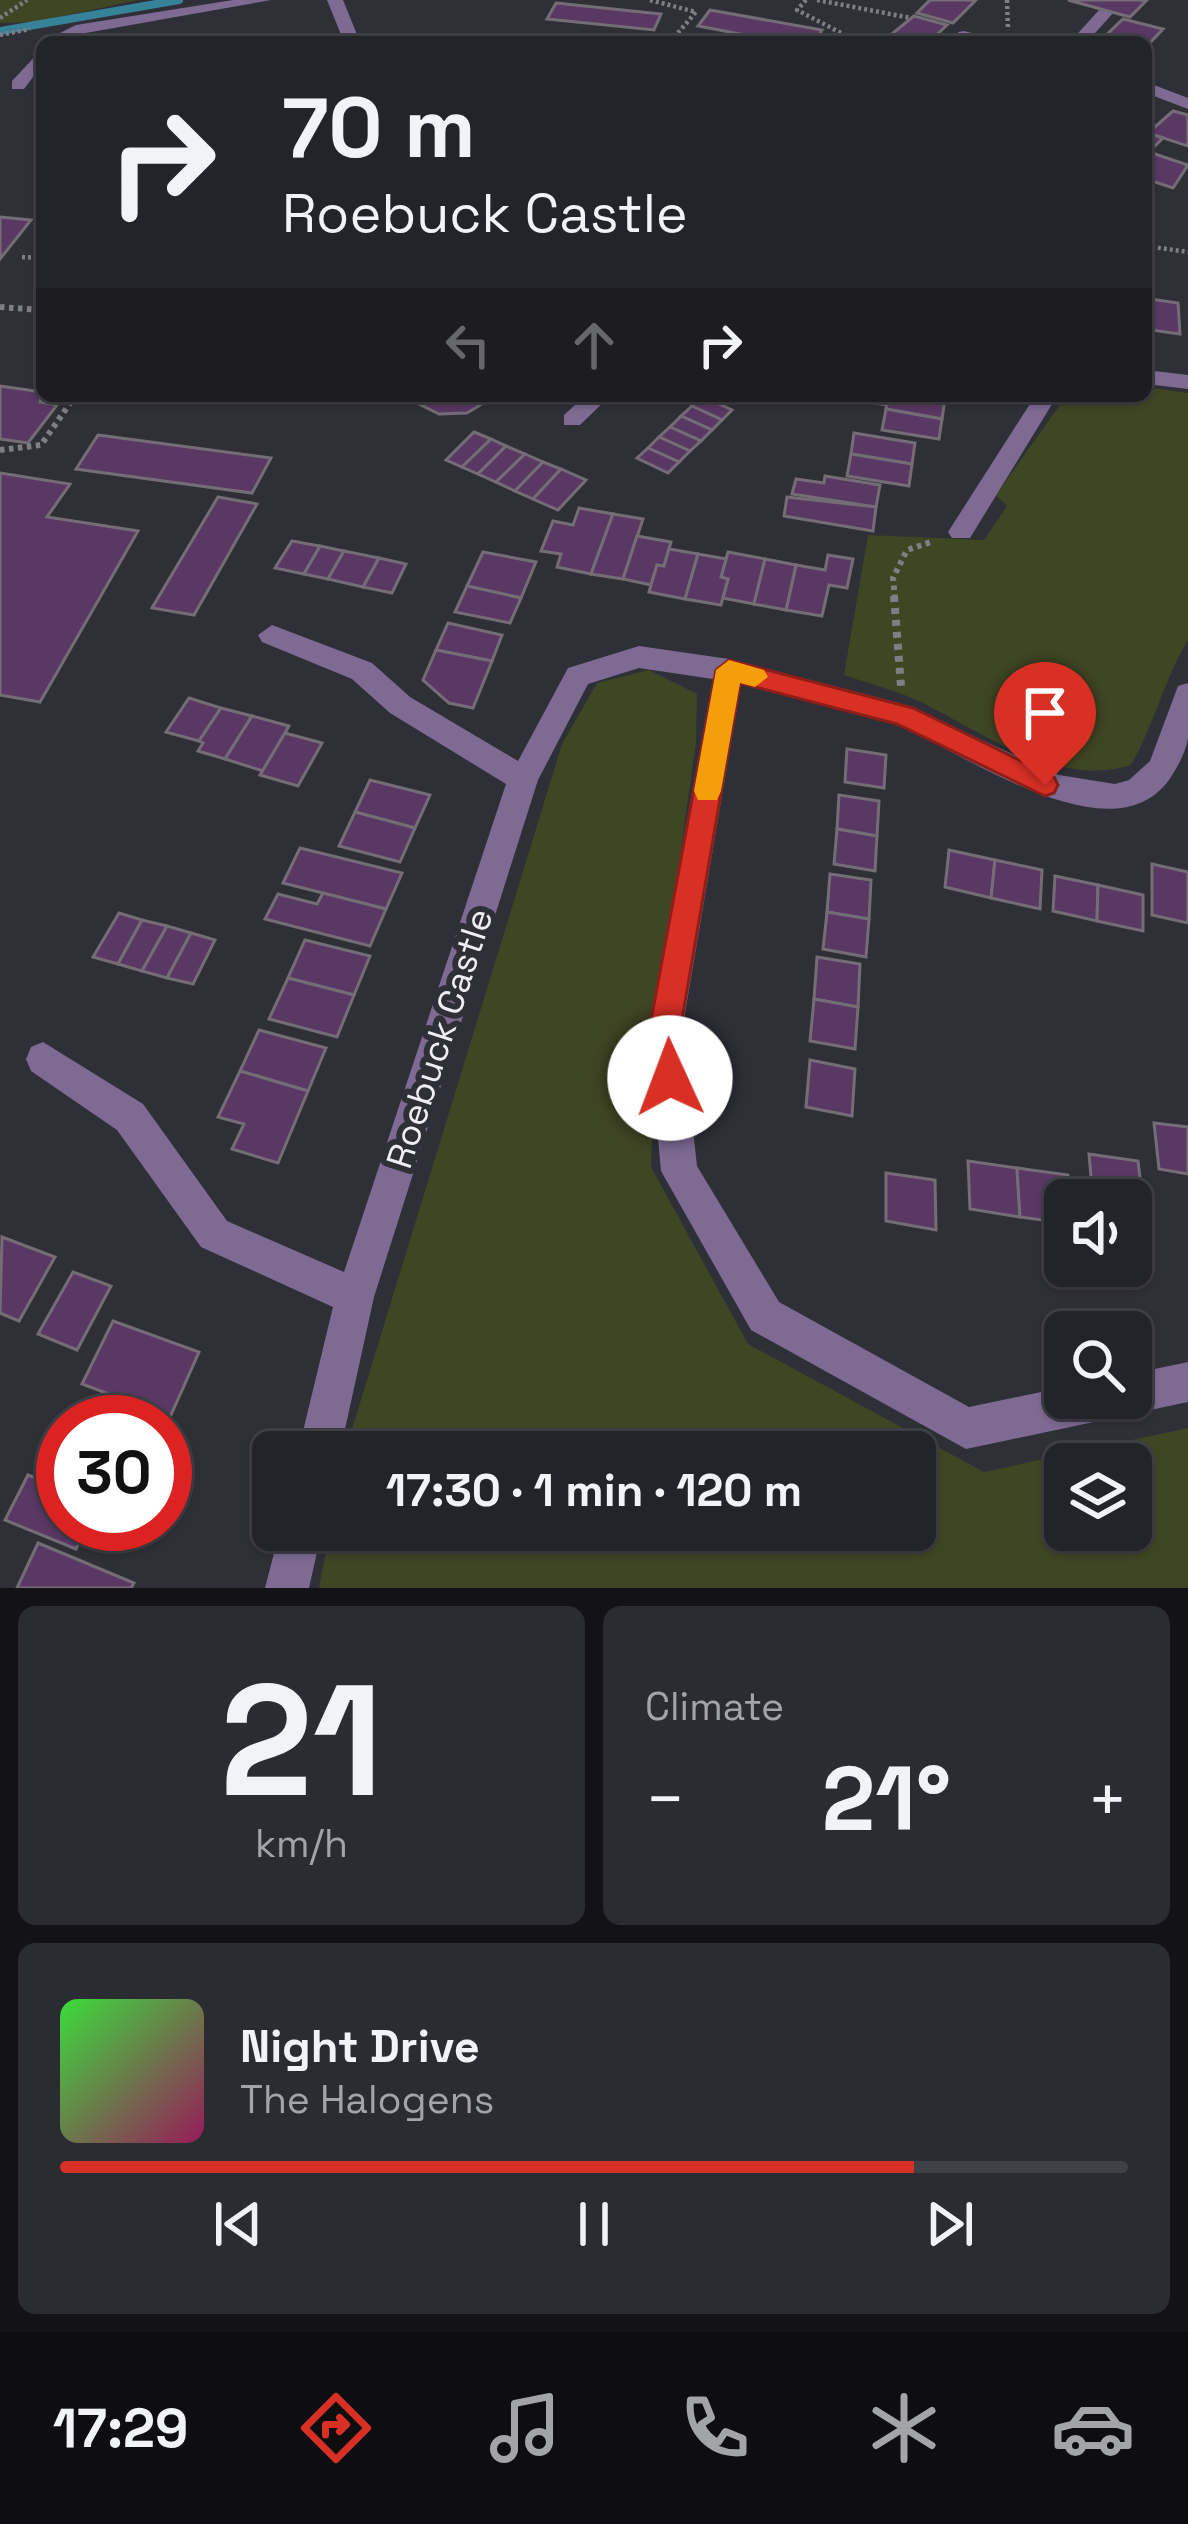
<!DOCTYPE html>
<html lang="en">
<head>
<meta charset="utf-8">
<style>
  :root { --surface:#23232a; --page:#2b2b32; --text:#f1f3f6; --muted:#a3a4a8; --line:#404047; --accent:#d93025 }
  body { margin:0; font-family:"Space Grotesk",sans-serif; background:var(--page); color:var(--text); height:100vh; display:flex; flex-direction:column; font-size:45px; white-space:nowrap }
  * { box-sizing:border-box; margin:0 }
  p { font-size:39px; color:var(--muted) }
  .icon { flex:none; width:66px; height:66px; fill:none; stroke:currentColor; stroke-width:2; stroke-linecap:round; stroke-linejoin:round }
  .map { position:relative; height:1588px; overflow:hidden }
  .sheet { display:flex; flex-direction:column; gap:18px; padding:18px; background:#131317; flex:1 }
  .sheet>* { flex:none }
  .top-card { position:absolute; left:36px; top:36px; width:1116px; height:366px; border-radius:18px; box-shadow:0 3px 9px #0004,0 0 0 3px var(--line); background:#23232a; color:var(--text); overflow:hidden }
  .tools { position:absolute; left:1044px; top:1179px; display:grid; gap:24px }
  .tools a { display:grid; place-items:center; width:108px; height:108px; border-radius:18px; background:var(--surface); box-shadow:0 3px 9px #0004,0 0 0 3px var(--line); font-size:60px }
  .speed { position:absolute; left:36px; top:1395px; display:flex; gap:24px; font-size:60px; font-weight:700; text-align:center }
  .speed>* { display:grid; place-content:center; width:156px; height:156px; border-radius:50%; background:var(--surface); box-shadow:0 3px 9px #0004,0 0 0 3px var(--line); line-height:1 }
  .speed .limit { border:18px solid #d22; background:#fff; color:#111 }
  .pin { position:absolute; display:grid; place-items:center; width:102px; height:102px; color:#fff; margin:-123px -51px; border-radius:50% 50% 50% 0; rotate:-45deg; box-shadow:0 0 12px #0007 }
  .pin .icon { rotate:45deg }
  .me { position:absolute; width:132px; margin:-66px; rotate:358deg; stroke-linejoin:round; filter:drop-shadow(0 0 9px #0008) }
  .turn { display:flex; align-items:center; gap:42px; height:252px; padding:0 48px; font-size:54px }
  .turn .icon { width:156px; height:156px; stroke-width:2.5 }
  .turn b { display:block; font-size:84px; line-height:102px }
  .lanes { display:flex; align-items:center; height:114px; padding:0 48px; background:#0003; justify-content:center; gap:60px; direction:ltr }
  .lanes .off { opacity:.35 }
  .big { font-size:90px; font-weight:600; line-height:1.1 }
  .sheet .widget { flex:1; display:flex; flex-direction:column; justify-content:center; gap:18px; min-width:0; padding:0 42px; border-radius:18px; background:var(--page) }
  .sheet .dial { align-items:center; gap:0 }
  .dial b { font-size:156px; line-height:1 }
  .song { display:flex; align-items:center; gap:36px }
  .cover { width:144px; height:144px; border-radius:18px; background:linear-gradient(135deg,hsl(120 70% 55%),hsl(330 70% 35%)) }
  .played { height:12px; border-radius:6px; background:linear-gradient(90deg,var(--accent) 80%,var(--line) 80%) }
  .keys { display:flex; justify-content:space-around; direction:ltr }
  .heat { display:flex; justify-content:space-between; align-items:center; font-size:66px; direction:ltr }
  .sheet .tiles { flex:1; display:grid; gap:18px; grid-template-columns:1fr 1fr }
  .widget:last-child { grid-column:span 2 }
  .trip { position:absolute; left:252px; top:1431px; width:684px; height:120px; border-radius:18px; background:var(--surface); box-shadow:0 3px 9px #0004,0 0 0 3px var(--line); font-weight:600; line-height:120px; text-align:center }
  .tab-bar { display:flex; height:192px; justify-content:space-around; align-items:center; background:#0e0e11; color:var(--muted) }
  .tab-bar .icon { width:84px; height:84px }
  .tab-bar .on { color:var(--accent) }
  .tab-bar b { font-size:54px; color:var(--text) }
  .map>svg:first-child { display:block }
  .green { fill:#3f4624; fill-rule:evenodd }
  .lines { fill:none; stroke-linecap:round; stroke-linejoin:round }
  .stream { stroke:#368299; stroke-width:8 }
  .building { fill:#593864; stroke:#746d76; stroke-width:3 }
  .path-far2 { stroke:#7e7e85; stroke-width:4.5; stroke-dasharray:3 3; stroke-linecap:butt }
  .path-far1 { stroke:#7e7e85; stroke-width:6; stroke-dasharray:4.5 4.5; stroke-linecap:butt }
  .path { stroke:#7e7e85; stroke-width:8; stroke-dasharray:6 6; stroke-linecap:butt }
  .minor { fill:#7d6b93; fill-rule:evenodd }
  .route { fill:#d93025; stroke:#8d1f18; stroke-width:3 }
  .slow { fill:#f59e0b }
  .labels { text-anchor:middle; stroke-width:12; stroke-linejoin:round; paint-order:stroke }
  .street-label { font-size:36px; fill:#eeeef4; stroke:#2f2f38 }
</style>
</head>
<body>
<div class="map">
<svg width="1188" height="1588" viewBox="0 0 1188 1588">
  <rect width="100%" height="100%" fill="#2f2f38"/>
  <!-- green -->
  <g class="green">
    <polygon points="0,0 139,0 33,22 0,23"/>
    <path d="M1146 387 1188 393V640C1164 680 1154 725 1131 765 1060 788 984 734 923 703 898 691 870 684 844 675L868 535 984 540 1007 506 996 495 1064 399 1146 396Z"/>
    <path d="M649 670 697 694 696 742 657 1020 651 1167 748 1344 984 1472 1188 1428V1588H319L330 1530H915V1452H345L562 744 597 683ZM1065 1464H1131V1530H1065Z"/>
  </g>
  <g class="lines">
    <!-- stream -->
    <polyline class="stream" points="0,31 179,0"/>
  </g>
  <!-- building -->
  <g class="building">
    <polygon points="930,0 976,0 953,23 917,13"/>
    <polygon points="1068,0 1140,0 1146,1 1130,17"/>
    <polygon points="556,3 661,14 654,30 547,19"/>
    <polygon points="710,10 822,30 814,42 783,42 698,26"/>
    <polygon points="914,16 947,25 929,42 882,42"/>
    <polygon points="1123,19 1163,29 1146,47 1146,42 1099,42"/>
    <polygon points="1173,111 1188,115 1188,146 1148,133"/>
    <polygon points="1148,133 1163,138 1149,152 1188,165 1173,188 1146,179"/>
    <polygon points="0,217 31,220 0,259"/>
    <polygon points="1150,299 1178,303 1180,334 1151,330"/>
    <polygon points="0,386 42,392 40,402 57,405 28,443 0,439"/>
    <polygon points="413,396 465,396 482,404 467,413 439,414 409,399"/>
    <polygon points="702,396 732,410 722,420 692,406"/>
    <polygon points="869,396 945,399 942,419 886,409 887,405 868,402"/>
    <polygon points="692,406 722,420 712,430 681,416"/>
    <polygon points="886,409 942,419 939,439 882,430"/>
    <polygon points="681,416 712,430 701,441 670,427"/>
    <polygon points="670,427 701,441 690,451 659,437"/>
    <polygon points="474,432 491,439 462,467 446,460"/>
    <polygon points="854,433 915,443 912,464 851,454"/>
    <polygon points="98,435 271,458 252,493 76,469"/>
    <polygon points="659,437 690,451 679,462 648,448"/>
    <polygon points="491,439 506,446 478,474 462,467"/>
    <polygon points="506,446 525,454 496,482 478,474"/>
    <polygon points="648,448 679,462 668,473 637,458"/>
    <polygon points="525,454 543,462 515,491 496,482"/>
    <polygon points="851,454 912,464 909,486 847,476"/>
    <polygon points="543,462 561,469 533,499 515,491"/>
    <polygon points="561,469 586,480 558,510 533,499"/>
    <polygon points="0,473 70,484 47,517 138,531 40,702 0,695"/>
    <polygon points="825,476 880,485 876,507 792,494 796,479 824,483"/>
    <polygon points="218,497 257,504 194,615 152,608"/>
    <polygon points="787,497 876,507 873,531 784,516"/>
    <polygon points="579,508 613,514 591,574 557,567 561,554 541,551 553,521 573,525"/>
    <polygon points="613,514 643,519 623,579 591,574"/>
    <polygon points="637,536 671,542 664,566 657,565 651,585 623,579"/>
    <polygon points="292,541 320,546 304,574 275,568"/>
    <polygon points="320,546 344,551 328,579 304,574"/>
    <polygon points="669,549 698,554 685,599 649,592 657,565 664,566"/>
    <polygon points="344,551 379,558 363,587 328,579"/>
    <polygon points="483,552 536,562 521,598 467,586"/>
    <polygon points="728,552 765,559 754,604 723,598 728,579 721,577"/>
    <polygon points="698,554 726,559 721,577 728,579 721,605 685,599"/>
    <polygon points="828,555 853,559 847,588 829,585 822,616 786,610 796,565 825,570"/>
    <polygon points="379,558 406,564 392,593 363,587"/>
    <polygon points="765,559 796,565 786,610 754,604"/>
    <polygon points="467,586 521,598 510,623 455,612"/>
    <polygon points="448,623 502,635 492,661 436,650"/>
    <polygon points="436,650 492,661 473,708 449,703 423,680"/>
    <polygon points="189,698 221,708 199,741 166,732"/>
    <polygon points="221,708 252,716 225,759 198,751 203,743 199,741"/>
    <polygon points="252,716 289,726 263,771 225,759"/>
    <polygon points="285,733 322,743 298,786 260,775"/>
    <polygon points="847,749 886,755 884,788 845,782"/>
    <polygon points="370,780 430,795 415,828 355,812"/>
    <polygon points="839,795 879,801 877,836 837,829"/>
    <polygon points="355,812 415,828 400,862 339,846"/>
    <polygon points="837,829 877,836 875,871 834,864"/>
    <polygon points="300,848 402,873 386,909 283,883"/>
    <polygon points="949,850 995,860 991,898 945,887"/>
    <polygon points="995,860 1042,870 1040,909 991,898"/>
    <polygon points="1152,864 1188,872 1188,923 1152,915"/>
    <polygon points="830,874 871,880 869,919 827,912"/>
    <polygon points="1055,876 1098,885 1097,921 1053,911"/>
    <polygon points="1098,885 1143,895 1143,931 1097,921"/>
    <polygon points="323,893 386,909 370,946 265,919 278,894 317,904"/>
    <polygon points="827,912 869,919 866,957 823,949"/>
    <polygon points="119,913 142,920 118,964 93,957"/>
    <polygon points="142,920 167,926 142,971 118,964"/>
    <polygon points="167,926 191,933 167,978 142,971"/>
    <polygon points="191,933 215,940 193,984 167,978"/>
    <polygon points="305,940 370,956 354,995 288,978"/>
    <polygon points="817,957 860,964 858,1007 814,999"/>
    <polygon points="288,978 354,995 337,1037 269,1019"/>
    <polygon points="814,999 858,1007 855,1049 810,1041"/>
    <polygon points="259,1030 326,1048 308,1091 240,1071"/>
    <polygon points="810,1060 855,1069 852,1116 806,1107"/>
    <polygon points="240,1071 308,1091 278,1163 232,1149 244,1124 218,1117"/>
    <polygon points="1154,1123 1188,1127 1188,1174 1159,1169"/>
    <polygon points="1089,1154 1138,1161 1144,1210 1131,1208 1131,1200 1093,1200"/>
    <polygon points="968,1161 1017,1168 1020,1217 970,1209"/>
    <polygon points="1017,1168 1068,1175 1070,1200 1065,1200 1065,1223 1020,1217"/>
    <polygon points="886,1173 935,1180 936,1230 886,1221"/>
    <polygon points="2,1237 55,1257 19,1321 0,1313"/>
    <polygon points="73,1272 111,1286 77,1350 38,1334"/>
    <polygon points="113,1321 199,1352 170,1417 82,1384"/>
    <polygon points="63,1460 63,1524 88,1524 76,1549 5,1520 28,1475 51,1484"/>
    <polygon points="38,1543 134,1583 131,1588 17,1588"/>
  </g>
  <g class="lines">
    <!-- path-far2 -->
    <g class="path-far2">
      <polyline points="650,0 696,12 670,42"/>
      <polyline points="806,0 797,10 843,34 839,42"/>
      <polyline points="817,0 911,18"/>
      <polyline points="1007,0 1008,29"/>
      <polyline points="0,18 27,0"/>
      <polyline points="0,35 30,29"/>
      <polyline points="1146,246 1188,252"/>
      <polyline points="22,257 42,258"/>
    </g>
    <!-- path-far1 -->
    <g class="path-far1">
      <polyline points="0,307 42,310"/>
      <polyline points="0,450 41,445 75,396"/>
      <polyline points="895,599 893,578 907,550 931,542"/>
    </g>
    <!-- path -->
    <polyline class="path" points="894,596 901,686"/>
    <!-- minor -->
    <g class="minor">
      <polygon points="233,0 271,0 80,34 64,42 42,42 76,25"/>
      <polygon points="327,0 343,0 360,42 344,42"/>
      <polygon points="1099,10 1113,13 1087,42 1070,42"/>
      <polygon points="964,31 991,38 993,42 958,40 958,32"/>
      <polygon points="42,49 42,65 24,89 12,89 12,81"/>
      <polygon points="1146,82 1188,98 1188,109 1146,93"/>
      <polygon points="1146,370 1188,375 1188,389 1146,384"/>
      <polygon points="585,396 610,396 580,425 564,425 564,415"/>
      <polygon points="1035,396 1057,396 970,538 952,538 948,532"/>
      <path d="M272 625 372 663 410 697 518 761 568 668 639 646 729 659 899 703 1059 775 1115 784 1129 780 1150 761 1178 686 1188 683C1188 701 1188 721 1188 738 1186 752 1177 768 1169 780 1111 859 965 753 901 727 850 706 793 698 741 684L682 1031 697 1166 779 1302 969 1407 1065 1387V1398H1131V1374L1188 1362V1402L966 1449 751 1330 661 1171 648 1031 713 679 639 668 588 684 538 780 374 1297 340 1452H298L333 1307 201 1247 117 1130 31 1071 26 1059 31 1047 43 1042 143 1104 227 1221 344 1272 506 784 390 713 352 679 262 642 258 635Z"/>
      <polygon points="280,1530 322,1530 309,1588 265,1588"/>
    </g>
  </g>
  <!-- route -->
  <polygon class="route" points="729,660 913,708 1054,777 1058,785 1054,793 1045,796 897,724 740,683 680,1031 686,1078 681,1089 670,1093 658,1089 649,1031 716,670"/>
  <!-- slow -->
  <polygon class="slow" points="729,660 764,670 768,677 755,687 740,683 721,791 717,800 698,800 694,791 716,670"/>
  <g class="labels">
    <!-- street labels -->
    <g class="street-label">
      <text transform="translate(439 1038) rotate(-72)" y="13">Roebuck Castle</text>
    </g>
  </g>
</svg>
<div class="tools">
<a><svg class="icon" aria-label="sound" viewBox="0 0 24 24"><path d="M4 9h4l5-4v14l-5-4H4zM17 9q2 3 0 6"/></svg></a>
<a><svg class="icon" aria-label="search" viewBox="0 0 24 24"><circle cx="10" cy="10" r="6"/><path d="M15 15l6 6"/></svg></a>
<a><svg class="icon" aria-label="layers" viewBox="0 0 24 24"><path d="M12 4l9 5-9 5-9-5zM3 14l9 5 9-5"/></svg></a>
</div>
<div class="speed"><div class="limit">30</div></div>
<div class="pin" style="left:1045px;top:785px;background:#d93025"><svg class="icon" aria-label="arrive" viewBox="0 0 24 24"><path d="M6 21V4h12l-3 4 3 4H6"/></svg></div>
<svg class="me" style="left:670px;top:1078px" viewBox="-20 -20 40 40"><circle r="19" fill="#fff"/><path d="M0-13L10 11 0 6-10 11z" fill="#d93025"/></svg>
<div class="trip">17:30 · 1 min · 120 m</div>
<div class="top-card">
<div class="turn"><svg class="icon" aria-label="right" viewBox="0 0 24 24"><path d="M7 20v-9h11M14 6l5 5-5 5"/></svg><div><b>70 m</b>Roebuck Castle</div></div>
<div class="lanes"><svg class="icon off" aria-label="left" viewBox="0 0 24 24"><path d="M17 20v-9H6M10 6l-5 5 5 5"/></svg><svg class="icon off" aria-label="ahead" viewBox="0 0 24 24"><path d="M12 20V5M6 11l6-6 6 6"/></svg><svg class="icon" aria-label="right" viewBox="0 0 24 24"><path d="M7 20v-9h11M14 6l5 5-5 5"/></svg></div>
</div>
</div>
<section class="sheet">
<div class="tiles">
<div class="widget dial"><b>21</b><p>km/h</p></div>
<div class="widget"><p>Climate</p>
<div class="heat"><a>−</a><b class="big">21°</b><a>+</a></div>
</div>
<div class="widget">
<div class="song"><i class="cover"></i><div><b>Night Drive</b><p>The Halogens</p></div></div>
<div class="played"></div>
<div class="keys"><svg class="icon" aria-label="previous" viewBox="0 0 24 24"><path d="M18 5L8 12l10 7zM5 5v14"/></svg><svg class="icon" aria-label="pause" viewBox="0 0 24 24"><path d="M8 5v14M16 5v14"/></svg><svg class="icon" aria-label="next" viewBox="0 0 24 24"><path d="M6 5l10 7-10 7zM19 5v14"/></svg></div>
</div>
</div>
</section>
<nav class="tab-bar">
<b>17:29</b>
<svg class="icon on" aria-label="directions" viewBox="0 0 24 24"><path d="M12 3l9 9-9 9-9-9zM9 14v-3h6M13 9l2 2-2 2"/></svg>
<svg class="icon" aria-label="music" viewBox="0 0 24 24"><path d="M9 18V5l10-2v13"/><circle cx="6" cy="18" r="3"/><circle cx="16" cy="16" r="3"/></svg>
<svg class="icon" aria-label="phone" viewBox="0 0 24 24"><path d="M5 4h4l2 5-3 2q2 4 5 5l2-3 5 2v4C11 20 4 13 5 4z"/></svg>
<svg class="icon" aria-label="climate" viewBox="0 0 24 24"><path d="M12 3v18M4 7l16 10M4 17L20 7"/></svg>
<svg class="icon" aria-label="car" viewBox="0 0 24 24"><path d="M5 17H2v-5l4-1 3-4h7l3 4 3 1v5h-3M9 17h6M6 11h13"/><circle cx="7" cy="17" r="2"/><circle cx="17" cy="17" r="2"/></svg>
</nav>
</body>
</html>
